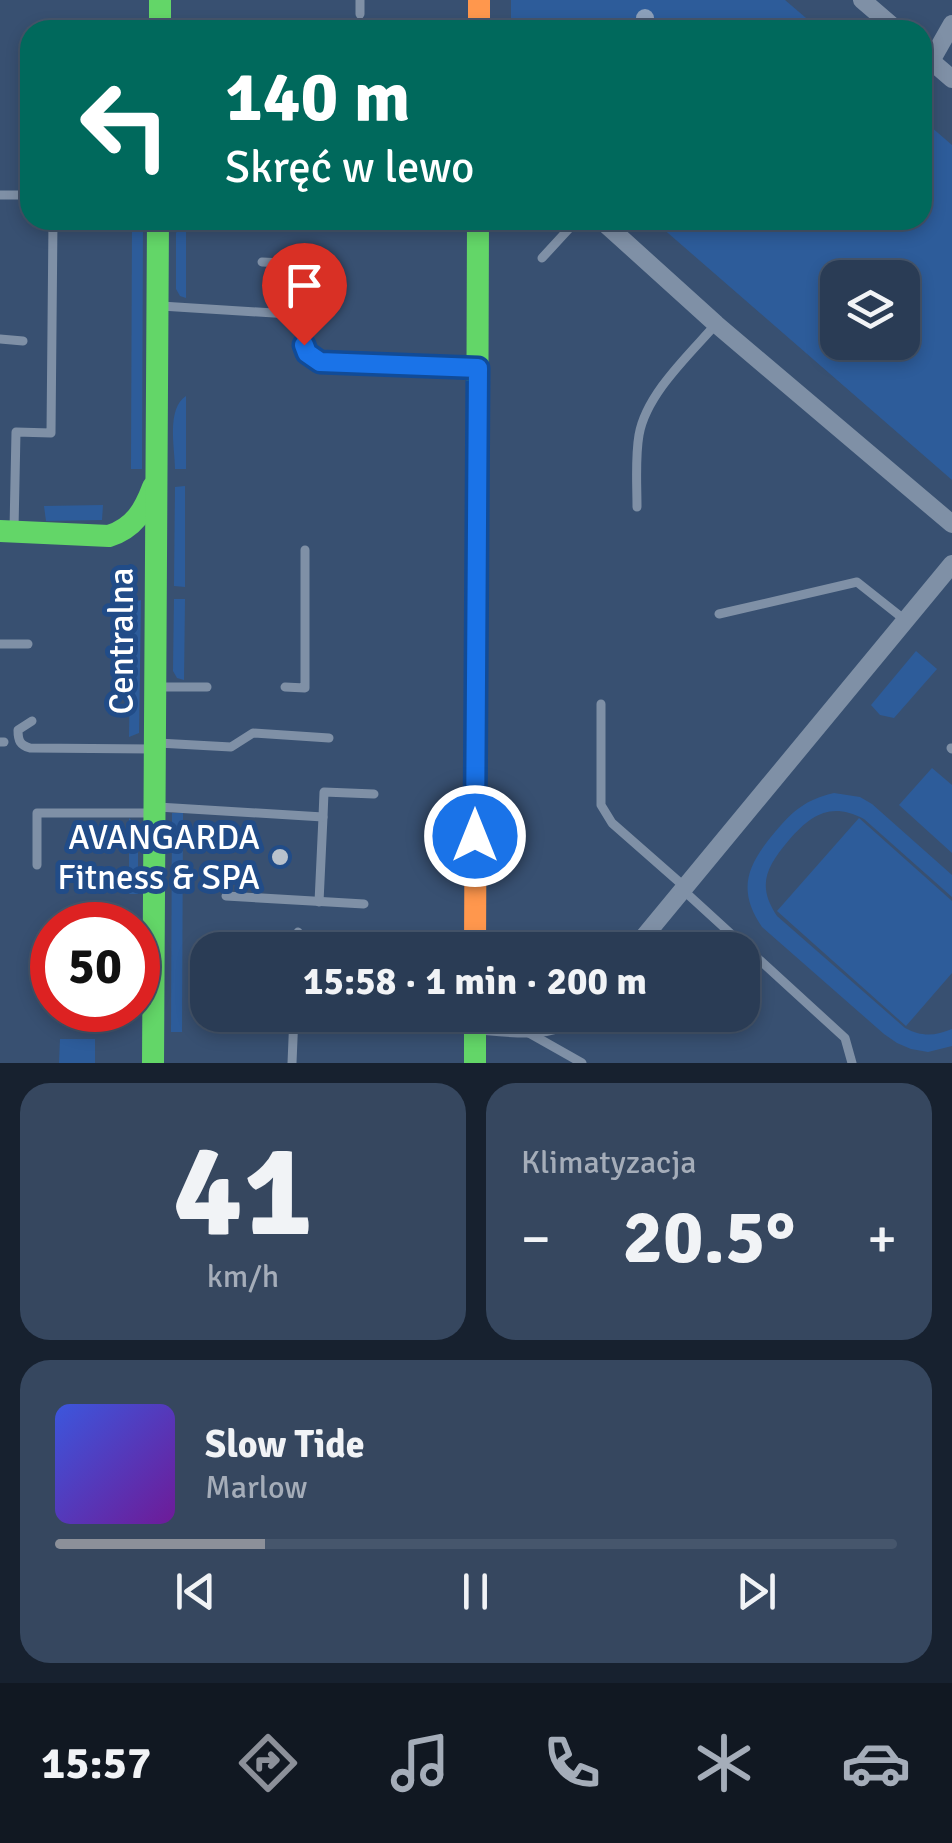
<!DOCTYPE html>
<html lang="pl">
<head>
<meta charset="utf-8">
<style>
  :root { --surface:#2a3c55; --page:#36475f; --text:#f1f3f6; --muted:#a5adb9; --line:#46566c; --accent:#8c9099 }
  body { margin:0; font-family:Signika,sans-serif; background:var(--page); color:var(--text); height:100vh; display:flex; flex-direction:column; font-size:38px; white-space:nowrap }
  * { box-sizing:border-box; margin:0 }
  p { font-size:32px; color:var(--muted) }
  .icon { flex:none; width:55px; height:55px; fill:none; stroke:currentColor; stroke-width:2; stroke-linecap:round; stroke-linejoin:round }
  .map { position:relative; height:1063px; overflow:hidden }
  .side { display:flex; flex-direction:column; gap:20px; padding:20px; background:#17212f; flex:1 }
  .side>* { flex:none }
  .guide { position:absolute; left:20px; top:20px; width:912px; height:210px; border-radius:30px; box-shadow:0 5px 15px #0003,0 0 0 2px var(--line); background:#00695c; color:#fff; overflow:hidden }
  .tools { position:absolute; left:820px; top:260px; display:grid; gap:20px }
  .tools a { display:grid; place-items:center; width:100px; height:100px; border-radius:20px; background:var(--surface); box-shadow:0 5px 15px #0003,0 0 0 2px var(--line); font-size:50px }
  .speed { position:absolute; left:30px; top:902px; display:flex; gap:20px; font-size:50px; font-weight:700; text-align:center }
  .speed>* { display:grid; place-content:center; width:130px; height:130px; border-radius:50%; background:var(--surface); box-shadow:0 5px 15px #0003,0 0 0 2px var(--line); line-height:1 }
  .speed .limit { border:15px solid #d22; background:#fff; color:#111 }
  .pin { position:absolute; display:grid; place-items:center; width:85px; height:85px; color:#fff; margin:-102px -42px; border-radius:50% 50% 50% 0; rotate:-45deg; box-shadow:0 0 10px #0007 }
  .pin .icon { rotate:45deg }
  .me { position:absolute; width:110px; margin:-55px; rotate:0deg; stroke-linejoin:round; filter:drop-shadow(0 0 8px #0008) }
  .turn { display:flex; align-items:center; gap:35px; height:210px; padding:0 40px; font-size:45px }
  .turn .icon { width:130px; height:130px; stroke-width:2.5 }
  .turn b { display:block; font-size:70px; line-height:85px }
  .big { font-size:75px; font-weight:700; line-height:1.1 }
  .side .tile { flex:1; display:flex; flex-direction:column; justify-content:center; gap:15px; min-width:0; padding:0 35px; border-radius:30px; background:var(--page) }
  .side .dial { align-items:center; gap:0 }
  .dial b { font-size:130px; line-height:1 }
  .song { display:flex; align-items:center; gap:30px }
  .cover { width:120px; height:120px; border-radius:15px; background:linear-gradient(135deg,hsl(230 70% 55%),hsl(280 70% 35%)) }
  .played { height:10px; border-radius:5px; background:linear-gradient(90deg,var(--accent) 25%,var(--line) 25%) }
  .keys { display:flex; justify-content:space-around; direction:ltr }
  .heat { display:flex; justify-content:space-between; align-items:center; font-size:55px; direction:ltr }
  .side .tiles { flex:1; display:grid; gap:20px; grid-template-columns:1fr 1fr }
  .tile:last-child { grid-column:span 2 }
  .trip { position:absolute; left:190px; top:932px; width:570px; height:100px; border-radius:30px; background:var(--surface); box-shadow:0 5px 15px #0003,0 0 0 2px var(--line); font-weight:700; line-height:100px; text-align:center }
  .menu { display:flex; height:160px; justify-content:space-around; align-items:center; background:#111822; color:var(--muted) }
  .menu .icon { width:70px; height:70px }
  .menu .selected { color:var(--accent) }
  .menu b { font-size:45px; color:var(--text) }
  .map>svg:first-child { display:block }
  .green { fill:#2d5c9a; fill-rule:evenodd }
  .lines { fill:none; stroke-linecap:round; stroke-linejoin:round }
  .lane { stroke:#7f90a6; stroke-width:9 }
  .street { stroke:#7f90a6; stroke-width:18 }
  .fast { stroke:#63d668; stroke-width:22 }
  .slow { stroke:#ff974d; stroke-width:22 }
  .tree { fill:#8ca0bb }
  .route-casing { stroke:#114b97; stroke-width:25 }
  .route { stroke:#1a73e8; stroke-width:18 }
  .poi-dot { fill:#b9c2cd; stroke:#214c88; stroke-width:4 }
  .labels { text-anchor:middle; stroke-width:10; stroke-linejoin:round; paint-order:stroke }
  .street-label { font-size:35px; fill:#fff; stroke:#214c88 }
  .poi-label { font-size:35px; fill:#fff; stroke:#214c88; text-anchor:end }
</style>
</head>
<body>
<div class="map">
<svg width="952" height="1063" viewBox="0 0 952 1063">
  <rect width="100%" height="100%" fill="#385071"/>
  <!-- green -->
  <g class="green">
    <polygon points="511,0 785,0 820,30 511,30"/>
    <path d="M923 120 952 145V480L653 220H922ZM838 278H902V342H838Z"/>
    <polygon points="132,220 143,220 142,469 131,469"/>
    <polygon points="186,222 186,298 180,296 176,289 176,233 180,227"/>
    <path d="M186 396V469H175C175 448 166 409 186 396Z"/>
    <polygon points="185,486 185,587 174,586 175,487"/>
    <polygon points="103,505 102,520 46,521 44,506"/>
    <polygon points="174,599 185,599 184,680 177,678 173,671"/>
    <polygon points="141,600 139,733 129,737 131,603"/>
    <polygon points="916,651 937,669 894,718 880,715 871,705"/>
    <polygon points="932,768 952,785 952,853 899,805"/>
    <path d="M834 793 860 797 872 804 952 875V897L864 819C831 802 812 814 789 840 767 866 756 885 777 916L905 1028C922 1037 935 1036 952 1029V1046L928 1052 911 1049 897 1043 884 1034 762 927C736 889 748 864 775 832 794 810 805 800 834 793Z"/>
    <polygon points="172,813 183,813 182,1032 171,1032"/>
    <polygon points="129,818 138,826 138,894 129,894"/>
    <polygon points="859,818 952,901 952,973 906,1026 777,911"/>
    <polygon points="60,1039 95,1039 95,1063 59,1063"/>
  </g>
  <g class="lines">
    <!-- lane -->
    <g class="lane">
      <polyline points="360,14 360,0"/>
      <polyline points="0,195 24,195"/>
      <polyline points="542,258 577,220"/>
      <polyline points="262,262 306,264"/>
      <path d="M161 306 306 315C305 334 300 353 320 362L475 367"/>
      <polyline points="0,339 23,341"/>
      <path d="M637 507C637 484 635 458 639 435 646 394 690 354 716 324"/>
      <polyline points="14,529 16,432 51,433 53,220"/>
      <polyline points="719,614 857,582 905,620"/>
      <polyline points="0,644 28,644"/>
      <polyline points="159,687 207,687"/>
      <polyline points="285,687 305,688 305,550"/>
      <polyline points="601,704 601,805 612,823 686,888"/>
      <path d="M32 721 18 730C18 741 20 745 30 748L153 749"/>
      <polyline points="0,742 4,742"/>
      <polyline points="158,743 231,747 253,733 329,738"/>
      <polyline points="951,748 952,749"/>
      <polyline points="158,807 323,817 319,902"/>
      <polyline points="323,817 324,792 374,794"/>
      <polyline points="37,865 37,813 152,813"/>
      <polyline points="683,890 845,1038 852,1063"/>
      <polyline points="226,896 364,904"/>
      <polyline points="297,950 298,932"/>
      <polyline points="529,1033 582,1063"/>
      <polyline points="292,1063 294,1015"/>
    </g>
    <!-- street -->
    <g class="street">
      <polyline points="862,0 897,30"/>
      <polyline points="923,54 952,79"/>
      <polyline points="931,61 952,24"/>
      <polyline points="601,220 716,324 952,524"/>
      <polyline points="633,950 952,564"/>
      <path d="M475 1025C510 1028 547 1035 577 1015"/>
    </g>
    <!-- fast -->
    <g class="fast">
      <polyline points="160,0 160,30"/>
      <polyline points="477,511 478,220"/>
      <path d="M0 531 109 536C134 528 144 511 153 487"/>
      <polyline points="475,1015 475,1063"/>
      <polyline points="153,1063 158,220"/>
    </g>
    <!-- slow -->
    <g class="slow">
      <polyline points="479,0 479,30"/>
      <polyline points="475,950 477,511"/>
    </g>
  </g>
  <!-- trees -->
  <circle class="tree" cx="645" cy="18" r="9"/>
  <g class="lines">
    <!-- route casing -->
    <g class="route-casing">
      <polyline id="route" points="304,345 307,353 320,362 478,368 475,836"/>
    </g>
    <!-- route -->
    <use href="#route" class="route"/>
  </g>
  <!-- markers -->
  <circle class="poi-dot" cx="280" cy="857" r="10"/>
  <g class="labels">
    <!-- street labels -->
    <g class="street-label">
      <text transform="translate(121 641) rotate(-90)" y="12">Centralna</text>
    </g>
    <!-- poi labels -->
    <g class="poi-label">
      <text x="260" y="849">AVANGARDA<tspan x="260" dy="40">Fitness &amp; SPA</tspan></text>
    </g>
  </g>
</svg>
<div class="tools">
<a><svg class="icon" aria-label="layers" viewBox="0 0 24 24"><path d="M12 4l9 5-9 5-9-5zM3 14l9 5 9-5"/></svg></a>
</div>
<div class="speed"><div class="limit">50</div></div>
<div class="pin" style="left:304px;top:345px;background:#d93025"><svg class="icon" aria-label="arrive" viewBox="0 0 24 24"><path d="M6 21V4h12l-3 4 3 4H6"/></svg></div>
<svg class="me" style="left:475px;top:836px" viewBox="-20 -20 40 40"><circle r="17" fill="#1a73e8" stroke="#fff" stroke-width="3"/><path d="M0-11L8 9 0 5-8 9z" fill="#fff"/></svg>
<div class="trip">15:58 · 1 min · 200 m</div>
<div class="guide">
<div class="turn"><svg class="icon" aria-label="left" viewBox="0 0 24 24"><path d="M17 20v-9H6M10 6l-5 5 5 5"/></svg><div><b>140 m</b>Skręć w lewo</div></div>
</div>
</div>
<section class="side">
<div class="tiles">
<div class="tile dial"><b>41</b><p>km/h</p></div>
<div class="tile"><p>Klimatyzacja</p>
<div class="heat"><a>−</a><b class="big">20.5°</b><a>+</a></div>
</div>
<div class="tile">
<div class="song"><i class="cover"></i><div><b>Slow Tide</b><p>Marlow</p></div></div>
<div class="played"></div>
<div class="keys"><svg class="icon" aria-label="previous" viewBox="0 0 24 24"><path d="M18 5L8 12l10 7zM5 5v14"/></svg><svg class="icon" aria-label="pause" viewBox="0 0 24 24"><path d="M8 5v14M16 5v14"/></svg><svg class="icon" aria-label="next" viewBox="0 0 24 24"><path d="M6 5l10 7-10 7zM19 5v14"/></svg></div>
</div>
</div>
</section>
<nav class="menu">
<b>15:57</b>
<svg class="icon selected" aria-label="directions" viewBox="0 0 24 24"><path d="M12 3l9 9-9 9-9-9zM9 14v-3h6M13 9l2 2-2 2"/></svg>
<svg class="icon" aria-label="music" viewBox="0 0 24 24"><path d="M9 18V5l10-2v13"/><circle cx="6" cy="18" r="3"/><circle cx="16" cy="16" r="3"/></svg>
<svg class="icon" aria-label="phone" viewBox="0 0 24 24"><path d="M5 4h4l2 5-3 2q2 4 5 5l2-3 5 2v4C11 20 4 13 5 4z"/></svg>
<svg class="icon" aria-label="climate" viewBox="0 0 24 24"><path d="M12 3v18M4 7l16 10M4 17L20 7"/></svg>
<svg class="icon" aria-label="car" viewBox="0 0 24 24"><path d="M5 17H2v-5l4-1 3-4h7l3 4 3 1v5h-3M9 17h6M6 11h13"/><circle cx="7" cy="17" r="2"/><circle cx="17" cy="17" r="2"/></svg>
</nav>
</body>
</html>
